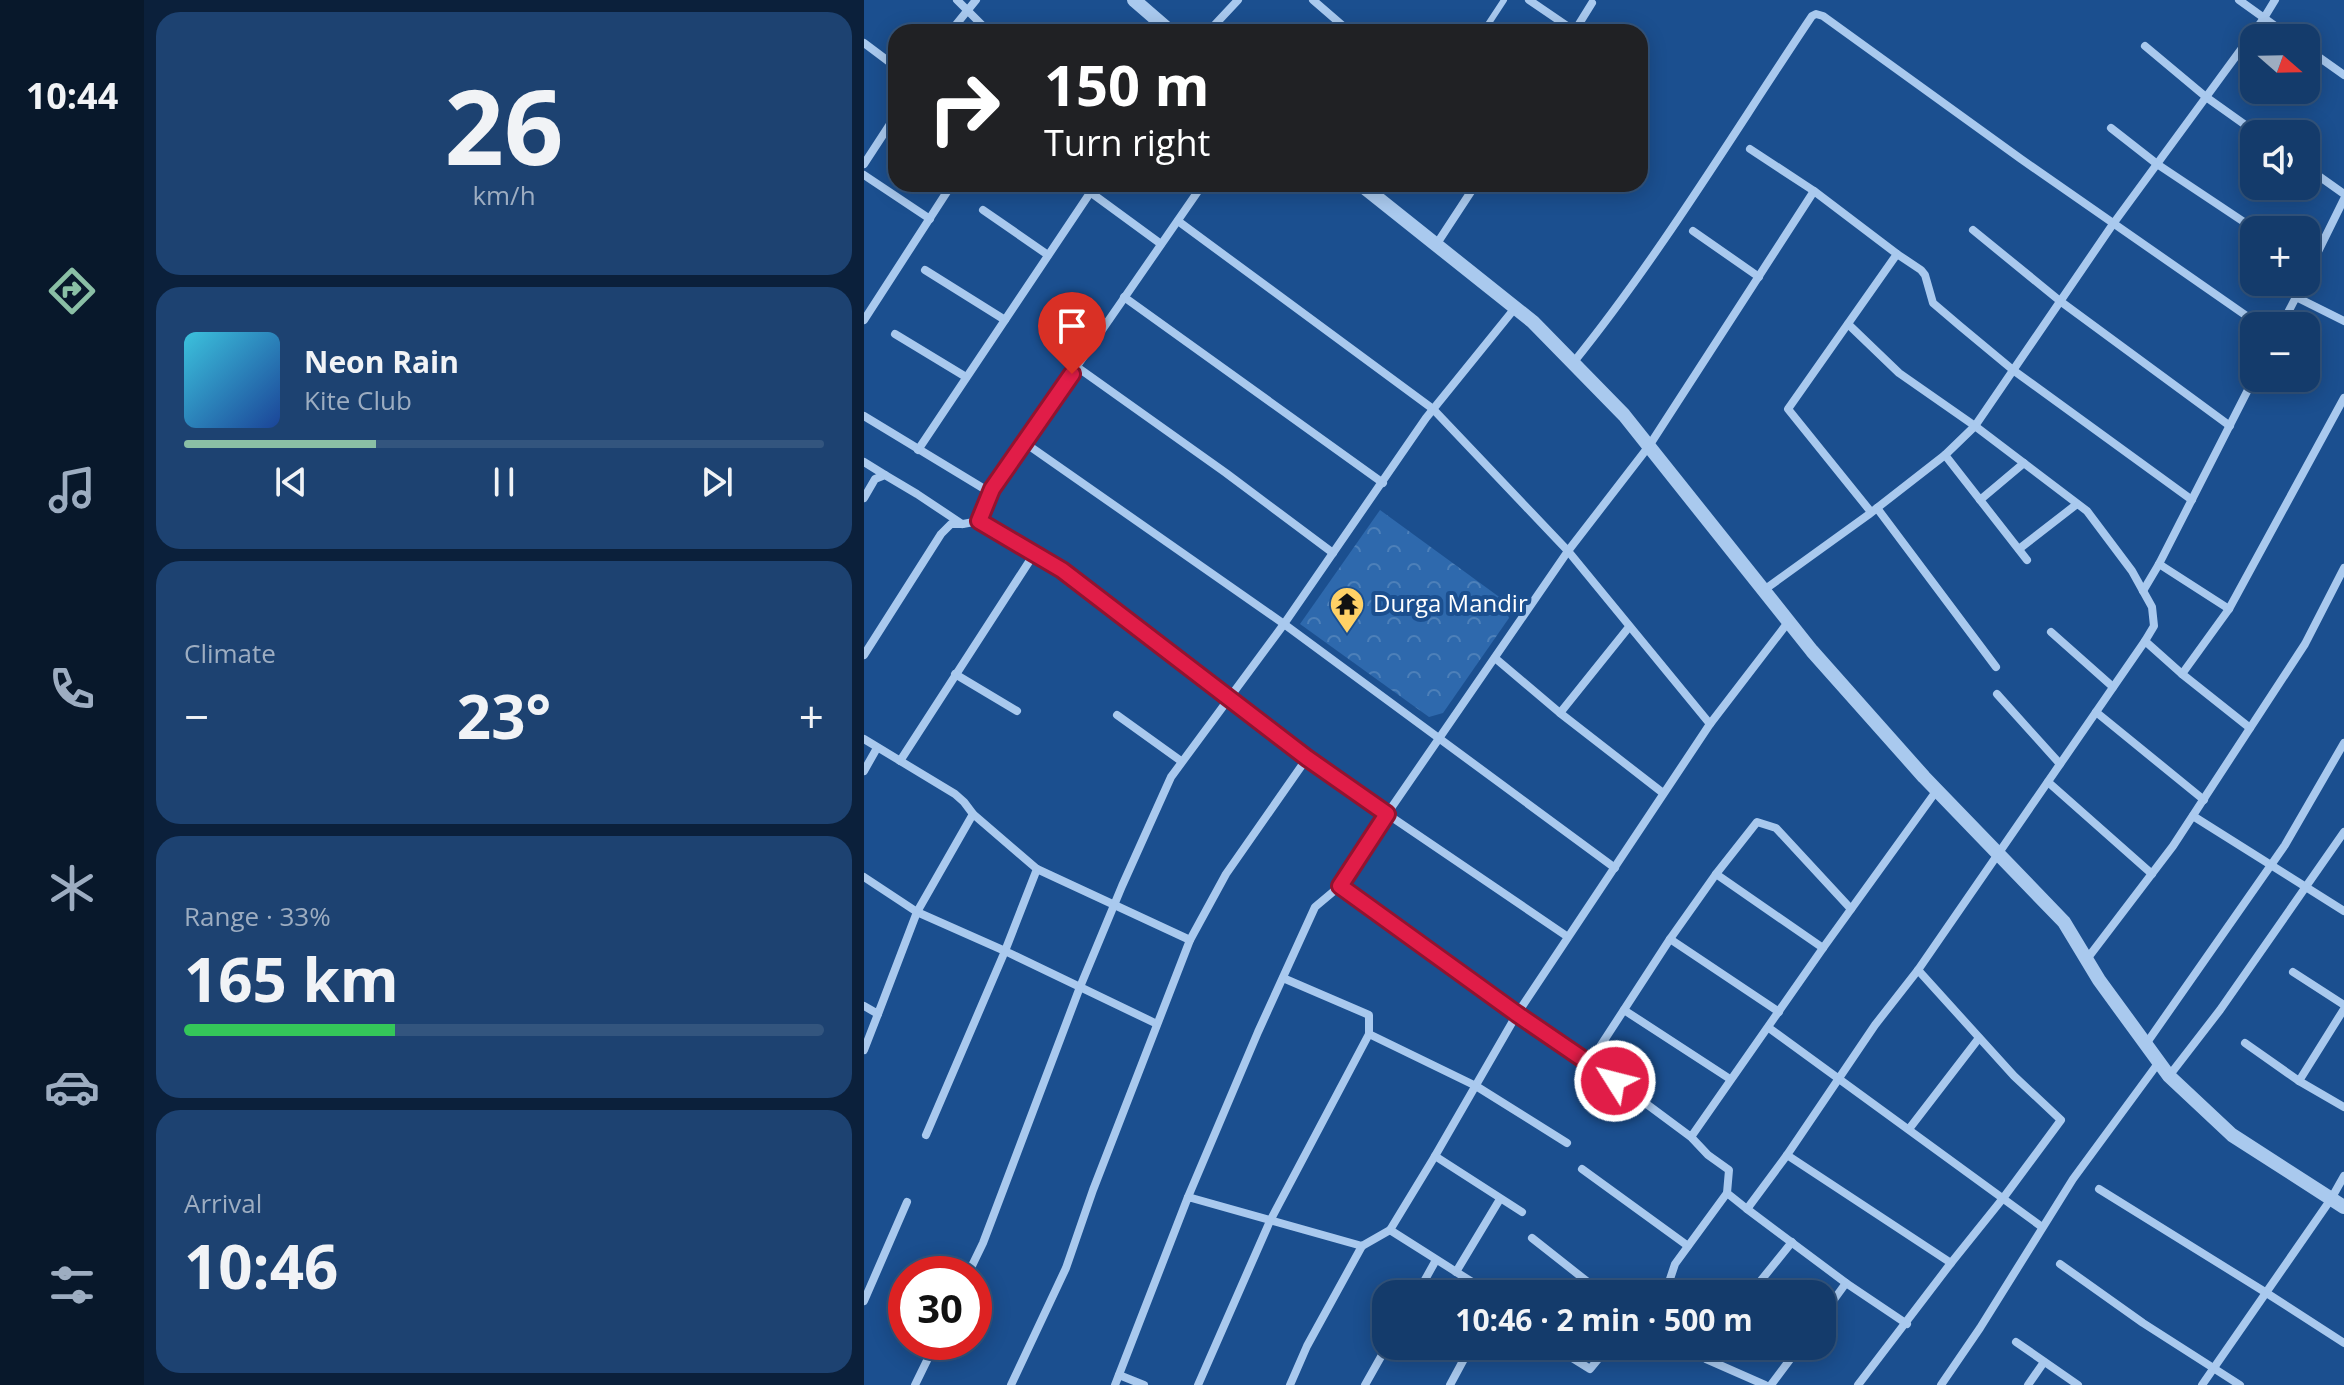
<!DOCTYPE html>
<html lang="en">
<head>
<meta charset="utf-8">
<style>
  :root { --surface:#143b6b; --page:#1d4271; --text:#f1f3f6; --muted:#9dadc1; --line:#33557e; --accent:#8abfa5 }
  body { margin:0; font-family:"Open Sans",sans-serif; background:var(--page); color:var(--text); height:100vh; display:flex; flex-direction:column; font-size:30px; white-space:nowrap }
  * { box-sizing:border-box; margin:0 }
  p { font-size:26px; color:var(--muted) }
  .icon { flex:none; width:44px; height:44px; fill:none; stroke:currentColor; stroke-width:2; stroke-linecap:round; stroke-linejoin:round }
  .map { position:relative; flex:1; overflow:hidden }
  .details { display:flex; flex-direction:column; gap:12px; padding:12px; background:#0b203b; width:720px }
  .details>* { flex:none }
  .hud { position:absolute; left:24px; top:24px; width:760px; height:168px; border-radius:24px; box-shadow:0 4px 20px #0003,0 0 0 2px var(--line); background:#202124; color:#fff; overflow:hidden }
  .needle { width:52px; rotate:110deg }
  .controls { position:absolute; left:1376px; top:24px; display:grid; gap:16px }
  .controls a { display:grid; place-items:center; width:80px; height:80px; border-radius:16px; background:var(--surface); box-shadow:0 4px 20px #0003,0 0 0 2px var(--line); font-size:40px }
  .speed { position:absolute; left:24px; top:1256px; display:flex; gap:16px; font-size:40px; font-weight:700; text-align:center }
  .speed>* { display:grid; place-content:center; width:104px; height:104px; border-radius:50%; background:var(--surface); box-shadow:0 4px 20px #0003,0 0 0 2px var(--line); line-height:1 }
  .speed .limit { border:12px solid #d22; background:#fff; color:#111 }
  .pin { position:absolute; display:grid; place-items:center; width:68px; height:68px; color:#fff; margin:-82px -34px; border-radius:50% 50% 50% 0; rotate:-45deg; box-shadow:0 0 8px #0007 }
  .pin .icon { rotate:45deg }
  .me { position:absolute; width:88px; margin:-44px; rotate:306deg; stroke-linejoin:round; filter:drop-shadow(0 0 6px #0008) }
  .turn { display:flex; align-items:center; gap:28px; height:168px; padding:0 24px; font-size:36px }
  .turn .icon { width:104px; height:104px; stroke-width:2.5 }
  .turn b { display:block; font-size:56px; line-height:68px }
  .big { font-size:60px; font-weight:700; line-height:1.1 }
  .details .widget { flex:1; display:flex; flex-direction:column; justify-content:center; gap:12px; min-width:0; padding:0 28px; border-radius:24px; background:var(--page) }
  .details .dial { align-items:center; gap:0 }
  .dial b { font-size:104px; line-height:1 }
  .song { display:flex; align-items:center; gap:24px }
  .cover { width:96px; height:96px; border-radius:12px; background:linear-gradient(135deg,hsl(190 70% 55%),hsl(220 70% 35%)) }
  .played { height:8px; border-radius:4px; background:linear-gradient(90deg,var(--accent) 30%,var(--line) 30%) }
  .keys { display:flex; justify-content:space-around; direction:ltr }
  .heat { display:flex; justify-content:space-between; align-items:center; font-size:44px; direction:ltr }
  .charge { height:12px; border-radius:6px; background:linear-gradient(90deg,#34c759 33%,var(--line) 0) }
  .trip { position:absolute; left:508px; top:1280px; width:464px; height:80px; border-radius:24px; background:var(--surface); box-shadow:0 4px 20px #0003,0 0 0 2px var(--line); font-weight:700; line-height:80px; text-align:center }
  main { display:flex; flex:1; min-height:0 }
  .dock { display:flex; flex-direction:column; width:144px; justify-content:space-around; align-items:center; background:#08182b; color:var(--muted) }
  .dock .icon { width:56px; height:56px }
  .dock .current { color:var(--accent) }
  .dock b { font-size:36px; color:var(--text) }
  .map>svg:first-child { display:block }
  .park { fill:url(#park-crowns) }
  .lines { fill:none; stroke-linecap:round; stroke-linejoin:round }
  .service { stroke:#a9c9ee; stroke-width:6 }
  .minor { stroke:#a9c9ee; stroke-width:8 }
  .tertiary { stroke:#a9c9ee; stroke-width:14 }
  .route-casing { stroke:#92132f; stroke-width:20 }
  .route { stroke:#e11d48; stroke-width:14 }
  .labels { text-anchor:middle; stroke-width:8; stroke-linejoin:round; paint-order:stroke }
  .poi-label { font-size:24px; fill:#fff; stroke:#1b4f8f; text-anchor:start }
</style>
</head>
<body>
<main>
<nav class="dock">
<b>10:44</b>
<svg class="icon current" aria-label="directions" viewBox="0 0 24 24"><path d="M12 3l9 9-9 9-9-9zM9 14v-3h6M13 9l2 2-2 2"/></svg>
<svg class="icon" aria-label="music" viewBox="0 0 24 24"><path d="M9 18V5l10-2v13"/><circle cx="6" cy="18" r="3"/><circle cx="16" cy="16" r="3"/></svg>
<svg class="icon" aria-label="phone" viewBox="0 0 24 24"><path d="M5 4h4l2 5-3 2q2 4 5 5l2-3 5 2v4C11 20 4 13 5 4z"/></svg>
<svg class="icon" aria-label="climate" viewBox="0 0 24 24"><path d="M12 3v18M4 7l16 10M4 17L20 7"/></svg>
<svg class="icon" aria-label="car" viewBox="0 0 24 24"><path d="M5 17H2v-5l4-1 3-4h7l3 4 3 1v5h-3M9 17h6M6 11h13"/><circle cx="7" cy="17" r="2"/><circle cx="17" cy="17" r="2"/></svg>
<svg class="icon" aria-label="filters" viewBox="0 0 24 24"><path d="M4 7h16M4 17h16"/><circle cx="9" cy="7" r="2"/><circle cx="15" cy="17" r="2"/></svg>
</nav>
<section class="details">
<div class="widget dial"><b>26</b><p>km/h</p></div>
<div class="widget">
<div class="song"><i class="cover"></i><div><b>Neon Rain</b><p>Kite Club</p></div></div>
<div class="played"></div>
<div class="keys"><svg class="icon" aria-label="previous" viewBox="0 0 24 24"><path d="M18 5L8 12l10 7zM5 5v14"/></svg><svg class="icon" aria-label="pause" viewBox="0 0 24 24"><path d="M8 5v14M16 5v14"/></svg><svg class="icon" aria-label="next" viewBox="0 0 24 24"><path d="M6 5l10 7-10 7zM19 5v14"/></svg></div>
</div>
<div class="widget"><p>Climate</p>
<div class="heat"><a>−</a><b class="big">23°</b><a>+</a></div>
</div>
<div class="widget"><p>Range · 33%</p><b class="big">165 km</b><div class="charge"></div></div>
<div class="widget"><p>Arrival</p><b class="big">10:46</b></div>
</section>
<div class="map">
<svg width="1480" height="1385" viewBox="0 0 1480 1385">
  <defs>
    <pattern id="park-crowns" width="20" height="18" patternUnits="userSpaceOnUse" patternTransform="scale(2)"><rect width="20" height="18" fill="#2e69ad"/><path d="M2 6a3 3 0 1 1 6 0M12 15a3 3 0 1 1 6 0" fill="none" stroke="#4d80b9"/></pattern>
  </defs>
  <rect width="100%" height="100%" fill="#1b4f8f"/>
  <!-- park -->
  <polygon class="park" points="516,510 638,599 645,618 579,713 565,717 436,624"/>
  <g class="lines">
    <!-- service -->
    <g class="service">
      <polyline points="619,32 640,0"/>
      <polyline points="512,197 521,184"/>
    </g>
    <!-- minor -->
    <g class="minor">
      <polyline points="93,0 125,32"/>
      <polyline points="449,0 486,32"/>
      <polyline points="665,0 712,32"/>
      <polyline points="1375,0 1428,38"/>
      <polyline points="86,32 112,0"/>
      <polyline points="344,32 374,0"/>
      <polyline points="628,32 629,32"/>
      <polyline points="710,32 728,3"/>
      <polyline points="0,43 32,67"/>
      <polyline points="1281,46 1342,97 1394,134"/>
      <polyline points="1442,48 1480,75"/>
      <polyline points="1247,128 1293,164 1392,230"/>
      <polyline points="886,149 950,191"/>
      <polyline points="0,164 32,115"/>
      <polyline points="1442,167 1480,194"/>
      <polyline points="0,175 66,219"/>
      <polyline points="226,192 297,244"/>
      <polyline points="119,210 184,255"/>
      <polyline points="314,221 569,409 704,551 846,724"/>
      <polyline points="1109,230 1196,301 1366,426"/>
      <polyline points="829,231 895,277"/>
      <polyline points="572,245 612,184"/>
      <polyline points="1033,254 1057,270 1061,275 1069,303 1096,326 1149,370 1328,500"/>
      <polyline points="61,270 141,320"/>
      <polyline points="1442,276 1480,199"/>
      <polyline points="260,297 519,483"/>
      <polyline points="1432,297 1439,282"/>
      <polyline points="0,320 88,184"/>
      <polyline points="984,324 1035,373 1111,426 1223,511 1268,571 1288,607 1290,626 1281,641"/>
      <polyline points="1417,326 1432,297 1480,321"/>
      <polyline points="31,334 102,377"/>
      <path d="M709 363C797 254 870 132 948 16L952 14 959 16 1157 159 1397 326"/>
      <polyline points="213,367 362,473 469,553"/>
      <polyline points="0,416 127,493"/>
      <polyline points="161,443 420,624 751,868"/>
      <polyline points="54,450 232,184"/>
      <polyline points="1081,455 1163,560"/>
      <polyline points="0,462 21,475"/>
      <polyline points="0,498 11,479 21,475 53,494 98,524"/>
      <polyline points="1116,500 1160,463"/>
      <polyline points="1013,508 1132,667"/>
      <polyline points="115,521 128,489 339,184"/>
      <polyline points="1155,549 1213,504"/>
      <polyline points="1295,564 1365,609"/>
      <polyline points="900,590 1004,515 1081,455 1111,426 1249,224 1400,18 1411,0"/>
      <polyline points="1279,591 1295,564 1390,378"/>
      <polyline points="1187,632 1249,687"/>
      <polyline points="0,655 77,534 87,524 99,524 115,521 198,570 443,758"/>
      <polyline points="631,658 696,713 799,793"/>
      <polyline points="91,674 153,711"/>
      <polyline points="1133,694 1196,764"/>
      <polyline points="1232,712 1340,800"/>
      <polyline points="696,713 765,627"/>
      <polyline points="253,715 317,761"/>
      <polyline points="1386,728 1318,674 1365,609 1480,398"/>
      <polyline points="0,739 91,794 100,802 109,814 173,869 141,951 293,1024"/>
      <polyline points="36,761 170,554"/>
      <polyline points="0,771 13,748"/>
      <polyline points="1184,782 1288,874"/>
      <polyline points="1329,816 1480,911"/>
      <polyline points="173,869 326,940"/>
      <polyline points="852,874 893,822 912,828 987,909"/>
      <polyline points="0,877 53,912 141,951 62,1135"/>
      <polyline points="704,937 523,814 476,886 653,1014 846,724 925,621"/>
      <polyline points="806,939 915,1012"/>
      <polyline points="959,948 1073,790"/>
      <polyline points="1223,959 1309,846 1441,644 1480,568"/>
      <polyline points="1429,972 1480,1005"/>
      <polyline points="419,978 505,1015 505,1034 612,1086 703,1143"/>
      <polyline points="0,1006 14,1014 53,912 109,814"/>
      <polyline points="1480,1009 1435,1081 1480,1107"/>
      <polyline points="760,1010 866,1079"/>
      <polyline points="905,1028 1178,1227"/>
      <polyline points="1381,1043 1435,1081"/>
      <polyline points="1282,1044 1421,845 1480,743"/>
      <polyline points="0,1050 14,1014"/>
      <polyline points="1305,1076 1356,1010 1480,832"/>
      <polyline points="1045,1129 1115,1038"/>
      <polyline points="827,1137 726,1062 806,939 852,874 959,948 827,1137 844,1155 865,1170 863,1193 883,1209"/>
      <polyline points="923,1155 883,1209 982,1283 1043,1324"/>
      <polyline points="571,1156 658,1212"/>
      <polyline points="718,1169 824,1246"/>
      <polyline points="1235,1189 1401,1292 1480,1343"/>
      <polyline points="324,1197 394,1032 451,907 476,886"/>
      <polyline points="668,1238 739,1294"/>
      <polyline points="1087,1263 923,1155 1011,1025 1054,970 1281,641 1318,674"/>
      <polyline points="1196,1264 1279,1323 1376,1385"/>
      <polyline points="592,1272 636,1199"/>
      <polyline points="104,1274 119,1243 216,987 258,886 307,777 420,624 562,418 651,308"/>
      <polyline points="553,1294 572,1260"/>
      <polyline points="627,1294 526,1230 571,1156 653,1014 726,1062"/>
      <polyline points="790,1294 805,1282 811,1264 863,1193"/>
      <polyline points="886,1294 928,1242"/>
      <polyline points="0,1301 43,1202"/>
      <polyline points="958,1316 982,1283"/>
      <polyline points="1152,1342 1214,1385"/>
      <polyline points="689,1346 726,1369 745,1346"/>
      <polyline points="851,1346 842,1359 901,1385"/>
      <polyline points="255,1375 280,1385"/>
      <polyline points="51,1385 72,1342"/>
      <polyline points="147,1385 202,1268 229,1190 326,940 362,874 443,758 523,814 704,551 785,446 950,191 1033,254 924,409 1007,512"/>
      <polyline points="251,1385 324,1197 498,1246 526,1230"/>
      <polyline points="334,1385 406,1221 505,1034"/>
      <polyline points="426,1385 443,1346 498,1246"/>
      <polyline points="501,1385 523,1346"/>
      <polyline points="586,1385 607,1346"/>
      <polyline points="907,1385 936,1346"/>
      <polyline points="994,1385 1087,1263 1140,1197 1197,1120 1150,1076 1054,970"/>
      <polyline points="1077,1385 1116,1328 1209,1179 1295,1062"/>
      <polyline points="1164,1385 1180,1362"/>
      <polyline points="1338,1385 1467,1199 1480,1176"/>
    </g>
    <!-- tertiary -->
    <g class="tertiary">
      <polyline points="270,0 307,32"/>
      <polyline points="496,184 669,322 760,415 948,651 1060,777 1200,922 1235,980 1305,1076 1368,1135 1480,1207"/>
    </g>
  </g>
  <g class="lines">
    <!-- route casing -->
    <g class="route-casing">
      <polyline id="route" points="208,374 128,489 115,521 198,570 443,758 523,814 476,886 653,1014 751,1081"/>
    </g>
    <!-- route -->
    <use href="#route" class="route"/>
  </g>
  <!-- icons -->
  <defs>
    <g id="temple-pin" transform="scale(1.8)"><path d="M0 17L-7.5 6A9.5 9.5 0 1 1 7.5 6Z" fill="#ffd166" stroke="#1b4f8f"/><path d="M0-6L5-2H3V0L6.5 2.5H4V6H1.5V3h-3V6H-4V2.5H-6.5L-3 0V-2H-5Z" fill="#111"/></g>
  </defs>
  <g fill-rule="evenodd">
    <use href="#temple-pin" x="483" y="604"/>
  </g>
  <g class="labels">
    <!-- poi labels -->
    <g class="poi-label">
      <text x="509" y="612">Durga Mandir</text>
    </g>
  </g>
</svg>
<div class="controls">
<a><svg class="needle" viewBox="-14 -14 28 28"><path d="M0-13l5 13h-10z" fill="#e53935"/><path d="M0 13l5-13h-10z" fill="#9dadc1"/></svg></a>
<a><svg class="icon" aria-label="sound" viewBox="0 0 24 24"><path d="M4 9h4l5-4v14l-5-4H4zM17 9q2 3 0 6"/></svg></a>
<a>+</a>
<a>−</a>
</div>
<div class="speed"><div class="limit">30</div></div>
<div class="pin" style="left:208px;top:374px;background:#d93025"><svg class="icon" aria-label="arrive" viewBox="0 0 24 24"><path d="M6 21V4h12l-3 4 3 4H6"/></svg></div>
<svg class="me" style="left:751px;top:1081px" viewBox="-20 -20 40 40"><circle r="17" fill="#e11d48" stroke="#fff" stroke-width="3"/><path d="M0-11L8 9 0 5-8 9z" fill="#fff"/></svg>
<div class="trip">10:46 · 2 min · 500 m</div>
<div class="hud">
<div class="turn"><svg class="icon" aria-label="right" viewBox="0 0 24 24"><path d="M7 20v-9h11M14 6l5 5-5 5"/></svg><div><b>150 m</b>Turn right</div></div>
</div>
</div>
</main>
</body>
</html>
